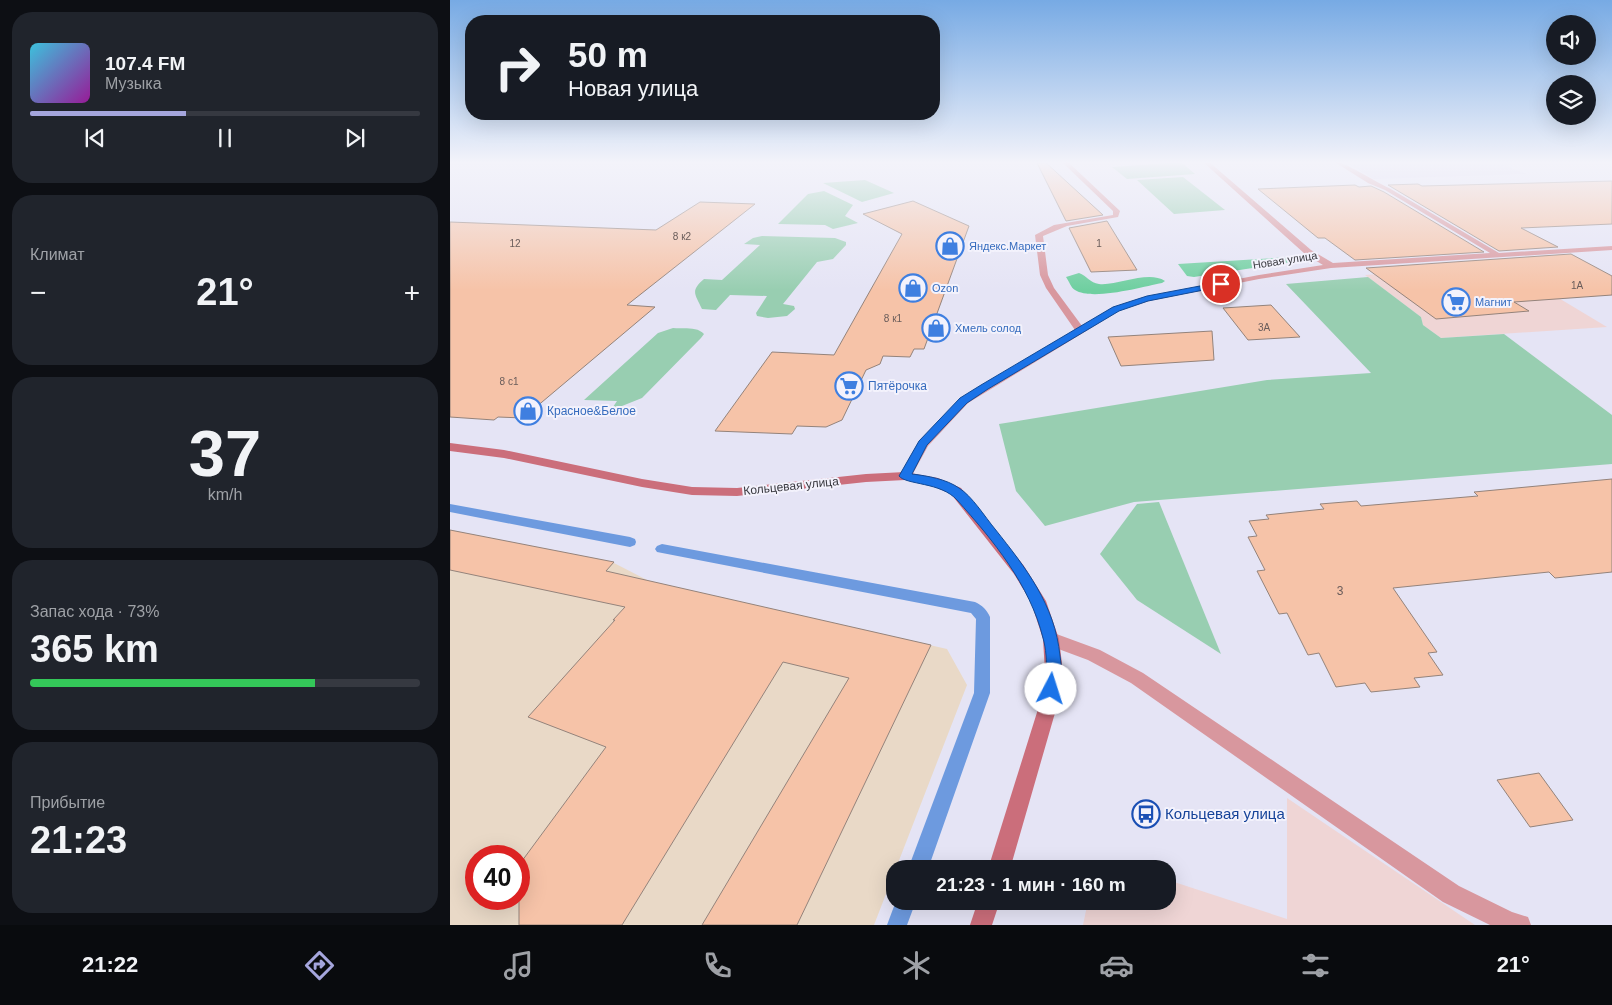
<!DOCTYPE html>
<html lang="ru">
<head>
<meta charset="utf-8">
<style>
  :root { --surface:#171b24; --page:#20242c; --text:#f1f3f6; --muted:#9ea1a6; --line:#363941; --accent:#a5a6dd }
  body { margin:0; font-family:Arial,sans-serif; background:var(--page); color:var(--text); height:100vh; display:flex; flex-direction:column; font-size:19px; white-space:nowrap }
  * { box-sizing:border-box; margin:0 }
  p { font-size:16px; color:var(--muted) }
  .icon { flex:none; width:28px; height:28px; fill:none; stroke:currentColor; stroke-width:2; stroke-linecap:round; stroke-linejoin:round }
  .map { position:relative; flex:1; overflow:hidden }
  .panel { display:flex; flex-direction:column; gap:12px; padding:12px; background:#0d0f14; width:450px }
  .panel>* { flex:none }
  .hud { position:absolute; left:15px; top:15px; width:475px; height:105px; border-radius:20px; box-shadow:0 5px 20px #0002; background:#171b24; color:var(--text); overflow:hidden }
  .fabs { position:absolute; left:1096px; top:15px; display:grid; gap:10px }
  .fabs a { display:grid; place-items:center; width:50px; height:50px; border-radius:50%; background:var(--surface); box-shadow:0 5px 20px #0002; font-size:25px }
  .speed { position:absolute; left:15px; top:845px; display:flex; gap:10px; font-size:25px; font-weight:700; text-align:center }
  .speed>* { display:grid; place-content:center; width:65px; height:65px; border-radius:50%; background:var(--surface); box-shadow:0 5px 20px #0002; line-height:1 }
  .speed .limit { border:8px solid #d22; background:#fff; color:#111 }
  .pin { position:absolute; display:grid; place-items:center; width:42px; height:42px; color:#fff; margin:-21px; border:2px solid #fff; border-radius:50%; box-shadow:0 1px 5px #0007 }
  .me { position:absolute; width:55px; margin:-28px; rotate:5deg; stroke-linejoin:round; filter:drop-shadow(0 0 4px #0008) }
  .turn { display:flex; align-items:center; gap:18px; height:105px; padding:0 20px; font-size:22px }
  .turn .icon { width:65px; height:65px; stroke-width:2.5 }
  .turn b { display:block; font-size:35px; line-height:42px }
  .big { font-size:38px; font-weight:800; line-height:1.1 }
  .panel .tile { flex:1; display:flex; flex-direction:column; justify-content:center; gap:8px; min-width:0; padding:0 18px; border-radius:20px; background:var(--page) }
  .panel .dial { align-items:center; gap:0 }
  .dial b { font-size:65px; line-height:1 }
  .song { display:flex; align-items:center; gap:15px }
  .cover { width:60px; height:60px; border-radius:8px; background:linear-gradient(135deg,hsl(190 70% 55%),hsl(300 70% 35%)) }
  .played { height:5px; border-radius:2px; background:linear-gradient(90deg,var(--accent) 40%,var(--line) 40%) }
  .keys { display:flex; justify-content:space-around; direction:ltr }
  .heat { display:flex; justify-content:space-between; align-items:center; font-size:28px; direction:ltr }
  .charge { height:8px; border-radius:4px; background:linear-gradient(90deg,#34c759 73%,var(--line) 0) }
  .trip { position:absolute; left:436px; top:860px; width:290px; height:50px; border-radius:20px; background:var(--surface); box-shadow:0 5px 20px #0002; font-weight:800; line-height:50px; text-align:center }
  .dock { display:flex; height:80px; justify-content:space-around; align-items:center; background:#090b0e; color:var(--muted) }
  .dock .icon { width:35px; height:35px }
  .dock .current { color:var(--accent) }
  .dock b { font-size:22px; color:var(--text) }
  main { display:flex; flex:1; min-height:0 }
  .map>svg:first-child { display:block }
  .commercial { fill:#efd5d5 }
  .industrial { fill:#e9d9c7; fill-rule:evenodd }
  .built { fill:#dad7f0 }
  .green { fill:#98ceb1 }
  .forest { fill:#6fcfa0 }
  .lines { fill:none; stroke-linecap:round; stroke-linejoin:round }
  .stream { fill:#6d9adf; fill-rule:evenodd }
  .building { fill:#f6c3a8; stroke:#94837b }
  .street { fill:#d8979e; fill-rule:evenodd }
  .secondary { fill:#cb6e7b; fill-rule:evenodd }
  .route { fill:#1a73e8; stroke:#114b97 }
  .labels { text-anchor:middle; stroke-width:4; stroke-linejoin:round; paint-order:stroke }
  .number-label { font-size:10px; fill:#695c5a }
  .far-shop-label { font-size:11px; fill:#366cbe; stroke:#f3f2fc; text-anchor:start }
  .far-street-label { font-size:11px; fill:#3a3a40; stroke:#f3f2fc }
  .shop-label { font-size:12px; fill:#366cbe; stroke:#f3f2fc; text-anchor:start }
  .street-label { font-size:12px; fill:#3a3a40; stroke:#f3f2fc }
  .near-number-label { font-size:12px; fill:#695c5a }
  .near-transit-label { font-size:15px; fill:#164399; stroke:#f3f2fc; text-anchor:start }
</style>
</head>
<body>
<main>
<section class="panel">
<div class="tile">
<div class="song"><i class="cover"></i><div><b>107.4 FM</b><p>Музыка</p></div></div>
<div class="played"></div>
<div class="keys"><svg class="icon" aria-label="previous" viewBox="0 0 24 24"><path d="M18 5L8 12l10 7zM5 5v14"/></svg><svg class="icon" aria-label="pause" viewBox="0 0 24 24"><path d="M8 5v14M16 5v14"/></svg><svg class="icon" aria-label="next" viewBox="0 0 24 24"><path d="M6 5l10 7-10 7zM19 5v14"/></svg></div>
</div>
<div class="tile"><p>Климат</p>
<div class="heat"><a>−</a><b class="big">21°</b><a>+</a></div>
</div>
<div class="tile dial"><b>37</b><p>km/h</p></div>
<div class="tile"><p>Запас хода · 73%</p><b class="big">365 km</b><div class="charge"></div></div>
<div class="tile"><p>Прибытие</p><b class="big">21:23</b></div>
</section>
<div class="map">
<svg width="1162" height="925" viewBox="0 0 1162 925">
  <rect width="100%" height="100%" fill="#e5e4f5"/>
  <!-- commercial -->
  <g class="commercial">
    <polygon points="1052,264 1157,327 991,338 973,325 971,317 915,275"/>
    <polygon points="837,798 1025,925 633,925 638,901 718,901 718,880 837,919"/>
  </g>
  <!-- industrial -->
  <path class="industrial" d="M0 530 164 563 199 581 497 649 517 685 424 925H0ZM26 856H69V899H26Z"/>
  <!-- built -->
  <polygon class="built" points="894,161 1045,161 1076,174 924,179"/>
  <!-- green -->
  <g class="green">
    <polygon points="731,162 745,174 677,179 662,167"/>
    <polygon points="733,177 775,210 724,214 687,180"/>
    <polygon points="415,180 444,193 412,202 373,183"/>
    <polygon points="374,191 403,205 395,216 408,223 383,229 375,225 328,224 358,194"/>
    <path d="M312 236 385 238 396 242V245L383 259 367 262 333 304 344 306 345 309 337 316 318 318 307 316 306 313 317 296 280 295 266 310 252 309C245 294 240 291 254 279L272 280 310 245 294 244 303 238Z"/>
    <polygon points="918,277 971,317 973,325 991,338 1054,334 1162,415 1162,464 684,502 595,526 566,491 549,424 817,380 921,373 836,284"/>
    <path d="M223 328C233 329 247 326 254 334L251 338 192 398 172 406 163 407 167 401 134 400 208 333Z"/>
    <polygon points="709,502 771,654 687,600 650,554 687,504"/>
  </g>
  <!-- forest -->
  <g class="forest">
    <polygon points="841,257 848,259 847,261 744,277 737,276 728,264"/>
    <path d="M629 273C637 276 640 283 649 284 668 286 698 270 715 281L712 283C692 287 642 301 625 290 621 288 619 281 616 277Z"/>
  </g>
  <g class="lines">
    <!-- stream -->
    <g class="stream">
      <polygon points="0,504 180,537 185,539 186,542 185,545 180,547 0,512"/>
      <path d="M212 544 525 602C532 605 537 610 540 617V693L478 869H458L524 693 526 619 521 613 207 552 205 549 207 546Z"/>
      <polygon points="446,901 466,901 457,925 437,925"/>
    </g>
  </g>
  <!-- building -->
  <g class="building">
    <polygon points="586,161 594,161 653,215 616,221"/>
    <polygon points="1162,181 1162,224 1071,228 1108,247 1049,251 938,185 968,184 972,186"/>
    <polygon points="905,185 909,187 921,186 934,192 1034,252 905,260 875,238 868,238 808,189"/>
    <polygon points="463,201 519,226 474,349 464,349 460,357 433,356 430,364 416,370 392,420 376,427 347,426 342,434 265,431 322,352 384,355 452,234 413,214"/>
    <polygon points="250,202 305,204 177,305 205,307 73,418 48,417 44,420 0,417 0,222 206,230"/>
    <polygon points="657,221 687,270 641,272 619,228"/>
    <polygon points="1121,254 1162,276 1162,295 1064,302 1079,311 986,319 916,268"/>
    <polygon points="821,305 850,337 798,340 773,308"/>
    <polygon points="762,331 764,360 671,366 658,337"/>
    <polygon points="1162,479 1162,572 1105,578 1099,572 943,588 987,652 978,653 993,675 964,678 970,687 921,692 915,683 886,687 869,653 858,655 837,613 829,614 807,571 815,570 798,537 807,536 799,521 819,519 816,515 874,509 870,504 907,501 911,506 1028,496 1024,492"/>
    <polygon points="0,530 164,562 156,571 481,645 347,925 252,925 399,678 333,662 172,925 69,925 69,865 156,747 78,717 165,620 163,620 175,607 0,570"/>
    <polygon points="1089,773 1123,820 1080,827 1047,780"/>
  </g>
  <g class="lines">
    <!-- street -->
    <g class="street">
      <path d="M611 161H617L670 211 668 217 617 226 593 236 598 275 604 288 632 326 663 307 694 297 809 275 873 265 855 254 752 161H758L861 250 883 263 1040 253 935 190 918 183 883 161C894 161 925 182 939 188L1049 253 1162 246V250L881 268 809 279 699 301 669 311 518 403 478 446 460 479H450L449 476 469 441 510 399 625 330 596 288 590 275 585 235 604 225 663 215V211Z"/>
      <polygon points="601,632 650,650 693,673 1009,886 1062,912 1078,917 1081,925 1040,925 993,902 681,683 638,660 595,644 593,639 595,634"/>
    </g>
    <!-- secondary -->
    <g class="secondary">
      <polygon points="0,443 54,450 192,479 242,487 287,488 416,474 455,472 488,478 511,488 574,566 596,601 609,639 613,672 607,706 560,869 538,869 589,706 595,672 593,639 581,602 564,574 501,494 480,485 455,480 416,482 287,496 242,495 192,487 54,458 0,451"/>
      <polygon points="528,901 550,901 542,925 520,925"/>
    </g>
  </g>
  <!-- sky -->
  <linearGradient id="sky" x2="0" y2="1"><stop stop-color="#77aae4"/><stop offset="0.56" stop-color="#f3f3fa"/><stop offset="1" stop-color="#f3f3fa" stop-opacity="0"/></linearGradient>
  <rect width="1162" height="290" fill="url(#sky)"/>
  <!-- route -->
  <path class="route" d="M771 282 775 284 774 286 698 301 669 311 538 389 517 403 477 445 462 474C478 476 496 479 509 488 522 496 535 517 545 529 576 568 605 605 610 656 612 669 613 682 607 694L601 696 596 694C592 686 596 680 596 672 597 662 596 648 593 638 580 585 543 540 507 500 491 482 456 485 449 476L469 441 510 398 531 385 663 307 697 296Z"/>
  <!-- icons -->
  <defs>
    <g id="shop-ring" transform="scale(1.4375)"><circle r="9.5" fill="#f3f2fc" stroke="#3f7fe0" stroke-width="1.5"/><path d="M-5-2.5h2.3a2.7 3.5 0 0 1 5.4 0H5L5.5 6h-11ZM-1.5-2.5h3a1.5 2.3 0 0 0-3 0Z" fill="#3f7fe0"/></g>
    <g id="supermarket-ring" transform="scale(1.4375)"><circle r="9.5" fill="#f3f2fc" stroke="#3f7fe0" stroke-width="1.5"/><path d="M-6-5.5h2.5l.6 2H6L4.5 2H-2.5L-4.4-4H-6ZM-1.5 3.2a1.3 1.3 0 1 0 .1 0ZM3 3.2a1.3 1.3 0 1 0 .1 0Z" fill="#3f7fe0"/></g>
    <g id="bus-ring" transform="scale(1.4375)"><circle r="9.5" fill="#f3f2fc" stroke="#1a4fb4" stroke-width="1.5"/><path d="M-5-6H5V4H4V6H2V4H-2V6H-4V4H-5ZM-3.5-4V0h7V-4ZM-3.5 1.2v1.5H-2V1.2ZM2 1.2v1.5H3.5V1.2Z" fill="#1a4fb4"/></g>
  </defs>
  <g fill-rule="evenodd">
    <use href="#shop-ring" x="500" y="246"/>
    <use href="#shop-ring" x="463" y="288"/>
    <use href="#supermarket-ring" x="1006" y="302"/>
    <use href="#shop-ring" x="486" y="328"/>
    <use href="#supermarket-ring" x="399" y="386"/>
    <use href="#shop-ring" x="78" y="411"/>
    <use href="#bus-ring" x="696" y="814"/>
  </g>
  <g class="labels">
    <!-- number labels -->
    <g class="number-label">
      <text x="232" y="240">8 к2</text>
      <text x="65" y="247">12</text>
      <text x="649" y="247">1</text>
      <text x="1127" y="289">1А</text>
      <text x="443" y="322">8 к1</text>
      <text x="814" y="331">3А</text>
      <text x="59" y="385">8 с1</text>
    </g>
    <!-- far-shop labels -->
    <g class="far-shop-label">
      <text x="519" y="250">Яндекс.Маркет</text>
      <text x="482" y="292">Ozon</text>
      <text x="1025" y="306">Магнит</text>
      <text x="505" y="332">Хмель солод</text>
    </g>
    <!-- far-street labels -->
    <g class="far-street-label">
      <text transform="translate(835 260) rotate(-9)" y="4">Новая улица</text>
    </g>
    <!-- shop labels -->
    <g class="shop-label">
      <text x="418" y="390">Пятёрочка</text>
      <text x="97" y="415">Красное&amp;Белое</text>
    </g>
    <!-- street labels -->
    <g class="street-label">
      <text transform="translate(341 486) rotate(-6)" y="4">Кольцевая улица</text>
    </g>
    <!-- near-number labels -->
    <g class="near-number-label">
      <text x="890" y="595">3</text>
    </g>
    <!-- near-transit labels -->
    <g class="near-transit-label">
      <text x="715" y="819">Кольцевая улица</text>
    </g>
  </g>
</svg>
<div class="fabs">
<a><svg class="icon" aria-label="sound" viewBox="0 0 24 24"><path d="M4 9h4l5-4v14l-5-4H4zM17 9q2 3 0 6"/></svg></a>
<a><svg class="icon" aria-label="layers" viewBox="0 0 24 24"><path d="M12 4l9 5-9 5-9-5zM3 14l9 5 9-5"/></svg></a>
</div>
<div class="speed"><div class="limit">40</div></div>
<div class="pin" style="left:771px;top:284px;background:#d93025"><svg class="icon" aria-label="arrive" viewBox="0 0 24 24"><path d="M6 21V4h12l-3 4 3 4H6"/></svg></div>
<svg class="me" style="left:601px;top:689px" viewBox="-20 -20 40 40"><circle r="19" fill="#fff"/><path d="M0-13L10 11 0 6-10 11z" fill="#1a73e8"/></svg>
<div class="trip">21:23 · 1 мин · 160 m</div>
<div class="hud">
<div class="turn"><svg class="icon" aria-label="right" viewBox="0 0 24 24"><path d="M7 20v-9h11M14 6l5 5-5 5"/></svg><div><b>50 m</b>Новая улица</div></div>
</div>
</div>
</main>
<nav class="dock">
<b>21:22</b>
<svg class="icon current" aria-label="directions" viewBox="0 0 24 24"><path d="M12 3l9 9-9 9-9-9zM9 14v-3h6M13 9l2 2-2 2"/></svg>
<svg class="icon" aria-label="music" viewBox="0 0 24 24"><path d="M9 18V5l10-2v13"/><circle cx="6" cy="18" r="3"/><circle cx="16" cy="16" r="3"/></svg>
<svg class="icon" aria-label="phone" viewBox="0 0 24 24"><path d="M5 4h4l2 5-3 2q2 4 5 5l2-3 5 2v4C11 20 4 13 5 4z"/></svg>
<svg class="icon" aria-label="climate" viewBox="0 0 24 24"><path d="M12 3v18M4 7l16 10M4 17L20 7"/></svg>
<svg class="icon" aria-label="car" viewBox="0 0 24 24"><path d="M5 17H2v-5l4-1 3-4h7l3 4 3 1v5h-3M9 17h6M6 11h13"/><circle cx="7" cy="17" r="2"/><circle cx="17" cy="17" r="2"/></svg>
<svg class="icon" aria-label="filters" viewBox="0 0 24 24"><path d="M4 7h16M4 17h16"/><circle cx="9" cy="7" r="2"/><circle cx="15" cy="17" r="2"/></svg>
<b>21°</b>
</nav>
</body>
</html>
